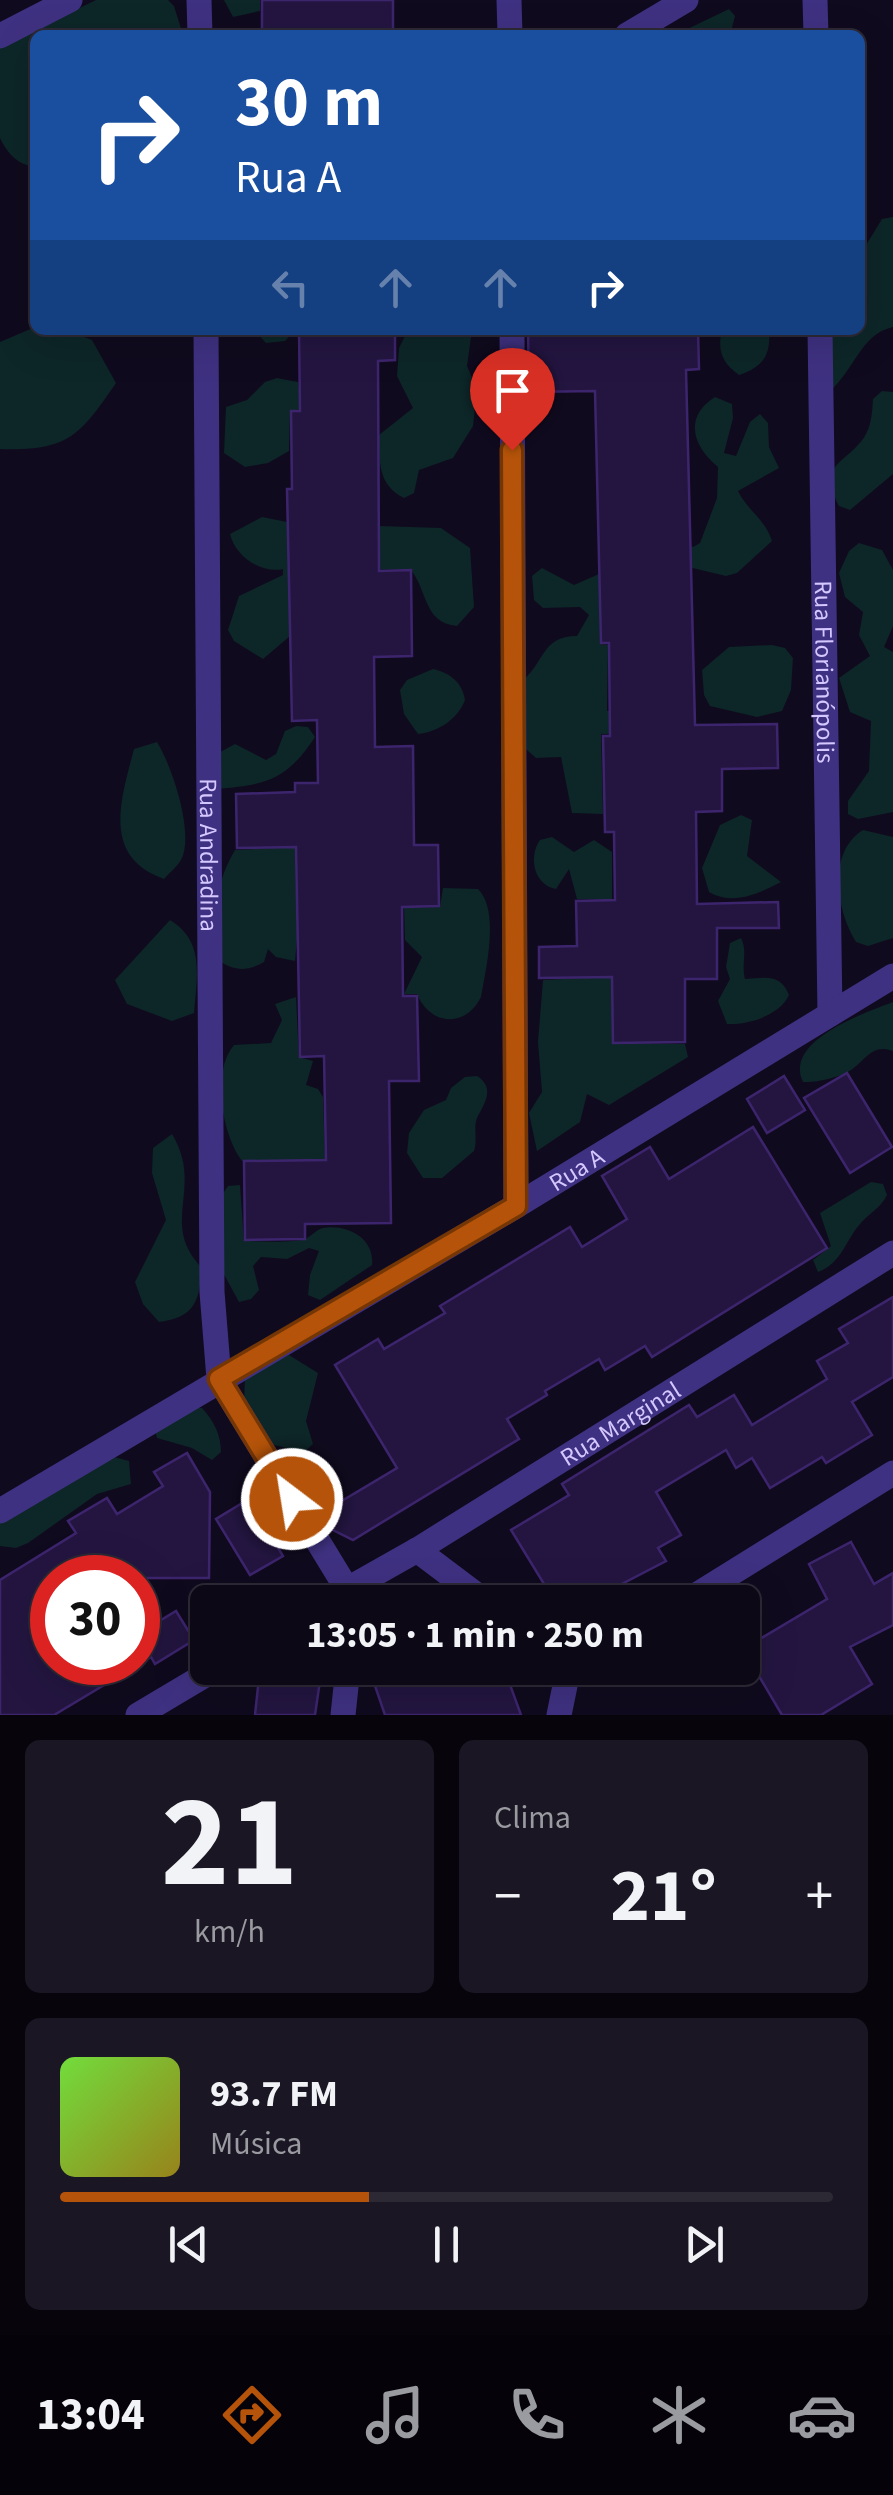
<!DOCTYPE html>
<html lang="pt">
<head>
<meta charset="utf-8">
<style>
  :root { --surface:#0c0816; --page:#1a1623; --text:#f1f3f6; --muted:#9a9aa1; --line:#2c2935; --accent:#b45309 }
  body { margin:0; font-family:"Source Sans 3",sans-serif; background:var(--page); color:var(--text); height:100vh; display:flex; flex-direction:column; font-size:38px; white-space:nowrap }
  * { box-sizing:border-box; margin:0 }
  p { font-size:32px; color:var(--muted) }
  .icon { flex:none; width:55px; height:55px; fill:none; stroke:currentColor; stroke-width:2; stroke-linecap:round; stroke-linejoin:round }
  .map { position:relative; height:1715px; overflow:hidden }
  .side { display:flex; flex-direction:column; gap:25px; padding:25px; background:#07040c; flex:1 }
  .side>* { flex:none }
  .guide { position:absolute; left:30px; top:30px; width:835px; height:305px; border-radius:15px; box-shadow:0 10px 40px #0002,0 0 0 2px var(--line); background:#1a4fa0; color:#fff; overflow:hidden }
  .speed { position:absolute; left:30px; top:1555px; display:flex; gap:20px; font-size:50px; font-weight:700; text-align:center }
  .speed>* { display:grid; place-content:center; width:130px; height:130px; border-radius:50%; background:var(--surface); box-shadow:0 10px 40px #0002,0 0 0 2px var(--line); line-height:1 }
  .speed .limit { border:15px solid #d22; background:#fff; color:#111 }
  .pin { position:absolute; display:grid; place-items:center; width:85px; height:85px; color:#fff; margin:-102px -42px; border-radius:50% 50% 50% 0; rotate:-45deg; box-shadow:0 0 10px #0007 }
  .pin .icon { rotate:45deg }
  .me { position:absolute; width:110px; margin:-55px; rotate:329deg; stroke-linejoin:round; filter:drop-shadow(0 0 8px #0008) }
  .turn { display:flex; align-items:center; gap:35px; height:210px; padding:0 40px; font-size:45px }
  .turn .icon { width:130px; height:130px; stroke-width:2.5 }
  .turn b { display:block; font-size:70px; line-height:85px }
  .lanes { display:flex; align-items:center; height:95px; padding:0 40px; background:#0003; justify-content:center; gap:50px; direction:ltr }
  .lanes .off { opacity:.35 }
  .big { font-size:75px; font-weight:700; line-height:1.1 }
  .side .card { flex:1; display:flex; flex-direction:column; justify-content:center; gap:15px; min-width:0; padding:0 35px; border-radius:15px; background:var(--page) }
  .side .dial { align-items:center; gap:0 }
  .dial b { font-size:130px; line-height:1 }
  .song { display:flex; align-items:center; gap:30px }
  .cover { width:120px; height:120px; border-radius:15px; background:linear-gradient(135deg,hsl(100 70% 55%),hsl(50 70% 35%)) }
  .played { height:10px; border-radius:5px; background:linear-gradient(90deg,var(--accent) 40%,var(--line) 40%) }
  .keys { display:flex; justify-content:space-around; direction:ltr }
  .heat { display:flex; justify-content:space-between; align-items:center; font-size:55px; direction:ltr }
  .side .tiles { flex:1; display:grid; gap:25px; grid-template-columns:1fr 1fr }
  .card:last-child { grid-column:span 2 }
  .trip { position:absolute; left:190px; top:1585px; width:570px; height:100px; border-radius:15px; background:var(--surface); box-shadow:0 10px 40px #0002,0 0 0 2px var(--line); font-weight:700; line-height:100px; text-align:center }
  .tabs { display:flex; height:160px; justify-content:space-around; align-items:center; background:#050309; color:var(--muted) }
  .tabs .icon { width:70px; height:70px }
  .tabs .on { color:var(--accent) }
  .tabs b { font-size:45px; color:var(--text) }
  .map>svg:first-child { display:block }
  .green { fill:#0d2628 }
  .building { fill:#231540; stroke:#3d256e; stroke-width:2.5 }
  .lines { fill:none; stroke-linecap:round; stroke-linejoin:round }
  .street { stroke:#3f3181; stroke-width:25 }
  .route-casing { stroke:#753606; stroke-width:25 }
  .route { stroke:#b45309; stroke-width:18 }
  .labels { text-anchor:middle; stroke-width:10; stroke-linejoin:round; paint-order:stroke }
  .street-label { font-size:25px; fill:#d5c7ff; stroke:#100a1e }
</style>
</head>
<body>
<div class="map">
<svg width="893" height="1715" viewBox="0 0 893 1715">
  <rect width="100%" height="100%" fill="#100a1e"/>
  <!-- green -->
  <g class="green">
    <path d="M96 0H168L174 6 183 35H35V167C18 165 7 153 0 138V46Z"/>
    <polygon points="224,0 260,0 260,11 233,17"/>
    <polygon points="729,9 735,16 730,35 675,35"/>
    <path d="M893 217V327C861 334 855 369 830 391L828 330H860V255L882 219Z"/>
    <path d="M35 327 66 330 92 340 116 383C79 437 67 451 0 449V342Z"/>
    <polygon points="254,330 295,330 285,341 266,343"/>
    <path d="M408 330H472L467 366 477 389 473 426 453 458 419 470 414 493 404 498C378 486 379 460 379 435L413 408 397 376 399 348Z"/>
    <path d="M722 330H769C771 355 763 367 739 375 722 363 717 350 722 330Z"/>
    <polygon points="277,378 298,382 302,409 290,411 289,451 268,463 245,467 224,453 226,407 247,400 265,382"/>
    <path d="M882 391 893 392V474L850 510 839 506C820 468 837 467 858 445 871 432 872 416 873 399Z"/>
    <path d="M715 397 732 404 733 418 724 453 736 456 750 422 760 414 768 423 769 447 779 468 738 491C748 511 765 519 772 541L737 573 726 576 680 565 681 539 693 547 700 543 717 498 718 467C693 447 683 417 715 397Z"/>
    <path d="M262 517 287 522 288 552 379 551V526L441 528 470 548 474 607 457 626C423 623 428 590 410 569L290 571V636L263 659 234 641 228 630 239 596 283 575V569C261 574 235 556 230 534Z"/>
    <polygon points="859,543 882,550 893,570 893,626 884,647 893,652 893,812 858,819 848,814 848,801 869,771 871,721 850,712 839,678 870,656 859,635 863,612 845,597 839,573 849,551"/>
    <path d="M542 568 574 585 599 574 600 644 608 645 607 711 647 710V733L601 734 603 814 572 813 561 757 536 758 518 742 520 682C545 665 540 636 577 636L589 615 580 607 543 608 534 600 532 576Z"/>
    <polygon points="772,645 785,648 793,658 791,690 782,711 757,717 710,706 704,695 702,670 729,647"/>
    <path d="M433 669C450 673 462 682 465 700 458 719 438 732 418 734L404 714 400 690 407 680Z"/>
    <path d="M296 726 308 727 315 737C287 780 266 785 217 789L213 756 235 744 266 760 276 754 285 731Z"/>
    <path d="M157 742C172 766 195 834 181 860 177 867 169 873 164 879 101 857 121 799 134 749Z"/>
    <path d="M741 815 752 820 747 856 781 882C758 894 733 906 709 892L702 868 720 825Z"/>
    <path d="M863 830 893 837V938L868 946 856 942C837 912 826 853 863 830Z"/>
    <path d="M552 837 574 852 594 840 612 852V899H577L569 869 556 889C534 885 528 857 540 840Z"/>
    <path d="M295 847 296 894 353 893 299 919 295 961 276 957 268 949 264 962C247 972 234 971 218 960 216 916 212 889 235 850Z"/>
    <path d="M443 888 478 889C500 911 486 968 481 997 466 1028 430 1026 417 994H404L422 957 405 940 404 908 440 907Z"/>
    <path d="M170 920C205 941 197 977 194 1013L172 1021 127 1004 115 980Z"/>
    <path d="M741 938C748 952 741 963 745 979 766 978 780 973 789 995 780 1015 749 1025 727 1024L718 1001 730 979 726 967 730 943Z"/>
    <polygon points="610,942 613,1043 685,1044 688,1057 609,1105 587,1094 580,1122 537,1151 529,1113 542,1092 538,1042 543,980 581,978 581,957"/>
    <path d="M296 997 299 1057 313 1061 306 1085 318 1089 323 1097 325 1160 242 1161C222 1134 211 1072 234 1045L271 1043 282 1020 275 1004Z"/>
    <path d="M893 1002V1051C872 1043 866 1060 851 1070 841 1077 816 1083 803 1082 783 1041 864 1013 893 1002Z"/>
    <path d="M477 1076C496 1088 484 1104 477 1118 473 1127 478 1140 474 1151L442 1178H423L407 1153 409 1133 424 1110 446 1100 451 1088 465 1077Z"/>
    <path d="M172 1134C205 1189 158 1222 202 1268 199 1302 195 1317 159 1322L143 1304 135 1282 166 1220 152 1173 153 1148Z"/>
    <path d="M871 1182 883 1184 887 1195C881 1208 869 1213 860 1224 845 1241 842 1263 818 1272L813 1260 831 1246 820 1213Z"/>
    <path d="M240 1185 244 1241C262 1241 284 1243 302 1240 309 1239 315 1230 323 1228 347 1224 375 1238 372 1265L320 1300 308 1295 310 1275 319 1251 309 1248 287 1259 261 1257 253 1266 259 1290 251 1299 239 1302 221 1269V1196L228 1186Z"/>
    <polygon points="289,1355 318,1373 306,1421 313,1444 304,1452 270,1444 244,1403 245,1377"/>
    <path d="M186 1407 202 1408C214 1421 221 1435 221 1452L212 1460 192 1448 157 1438 154 1426Z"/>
    <polygon points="110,1456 129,1461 131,1484 97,1494 28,1543 16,1548 0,1546 0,1515"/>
  </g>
  <!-- building -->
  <g class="building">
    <rect x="262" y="0" width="131" height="35"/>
    <polygon points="299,330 395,330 395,360 378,361 379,571 411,570 412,656 374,657 375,747 413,746 414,845 438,845 439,906 402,907 403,996 417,996 419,1081 389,1081 391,1223 305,1224 305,1239 245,1240 244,1161 326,1160 324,1056 300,1057 296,847 237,848 236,794 295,792 295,783 318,783 317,720 292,721 287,489 292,489 291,411 300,411"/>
    <polygon points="528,330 698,330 699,369 686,370 695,725 777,724 778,768 722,769 722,811 696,812 697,904 778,902 779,928 717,928 717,979 685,979 685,1042 613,1043 612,977 539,978 539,947 577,946 576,901 615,900 614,832 605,832 603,736 610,736 609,643 601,643 595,391 529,392"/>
    <polygon points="847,1073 892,1147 850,1173 804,1098"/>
    <polygon points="784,1076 805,1110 767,1133 747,1099"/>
    <polygon points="753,1127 827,1248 652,1357 645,1346 605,1370 599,1359 545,1391 547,1395 507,1419 519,1439 353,1540 329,1528 320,1514 397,1468 335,1365 378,1339 384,1349 445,1313 440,1306 570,1227 582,1247 627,1219 602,1176 650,1147 669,1179"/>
    <polygon points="893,1297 893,1377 852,1402 872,1435 826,1463 822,1457 770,1488 752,1458 736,1468 726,1450 656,1492 681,1535 658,1548 666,1561 587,1602 555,1602 511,1530 569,1495 562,1484 689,1405 697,1417 734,1395 752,1425 827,1379 817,1361 848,1343 839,1329"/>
    <polygon points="187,1453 210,1492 209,1578 52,1578 52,1662 97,1662 109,1682 54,1715 0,1715 0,1580 76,1533 68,1521 107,1498 117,1514 163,1486 154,1472"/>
    <polygon points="249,1499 283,1556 250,1575 216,1519"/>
    <polygon points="851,1542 874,1584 893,1573 893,1625 850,1647 872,1684 821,1715 782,1715 743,1649 827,1599 809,1564"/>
    <polygon points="176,1611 194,1640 155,1664 151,1657 138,1665 138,1634"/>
    <polygon points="260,1668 321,1674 315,1715 255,1715"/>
    <polygon points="384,1668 504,1668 521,1715 385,1715 374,1683 387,1678"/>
  </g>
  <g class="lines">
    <!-- street -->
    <g class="street">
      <polyline points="199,0 200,35"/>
      <polyline points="509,0 510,35"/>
      <polyline points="815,0 816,35"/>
      <polyline points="627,35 686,0"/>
      <polyline points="0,36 70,0"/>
      <path id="s1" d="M206 330 212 1292 219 1379 347 1589 349 1602"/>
      <polyline points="512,330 516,1206"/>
      <path id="s2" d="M820 330 830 1014"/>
      <path id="s3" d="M0 1511 516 1206 893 976"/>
      <polyline points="417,1550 486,1602"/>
      <path id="s4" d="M325 1602 417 1550 893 1253"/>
      <polyline points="685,1602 893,1473"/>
      <polyline points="558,1668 567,1676 559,1715"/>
      <polyline points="138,1715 217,1668"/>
      <polyline points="343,1715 348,1668"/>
    </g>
  </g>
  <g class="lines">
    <!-- route casing -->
    <g class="route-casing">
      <polyline id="route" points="292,1499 219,1379 516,1206 512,450"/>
    </g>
    <!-- route -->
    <use href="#route" class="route"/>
  </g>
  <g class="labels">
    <!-- street labels -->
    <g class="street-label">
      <text dy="9" stroke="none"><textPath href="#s2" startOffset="342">Rua Florianópolis</textPath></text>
      <text dy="9" stroke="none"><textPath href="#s1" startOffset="525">Rua Andradina</textPath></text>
      <text dy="9" stroke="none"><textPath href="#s3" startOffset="670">Rua A</textPath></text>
      <text dy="9" stroke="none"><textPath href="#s4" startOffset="345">Rua Marginal</textPath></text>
    </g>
  </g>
</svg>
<div class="speed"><div class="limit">30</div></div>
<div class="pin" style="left:512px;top:450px;background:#d93025"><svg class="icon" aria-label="arrive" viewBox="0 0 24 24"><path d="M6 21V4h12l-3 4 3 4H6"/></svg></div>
<svg class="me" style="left:292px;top:1499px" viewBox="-20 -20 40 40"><circle r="17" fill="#b45309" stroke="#fff" stroke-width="3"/><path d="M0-11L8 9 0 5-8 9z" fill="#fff"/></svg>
<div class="trip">13:05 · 1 min · 250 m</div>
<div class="guide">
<div class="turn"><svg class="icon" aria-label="right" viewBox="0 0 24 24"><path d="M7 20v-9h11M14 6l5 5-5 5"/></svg><div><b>30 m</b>Rua A</div></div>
<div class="lanes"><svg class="icon off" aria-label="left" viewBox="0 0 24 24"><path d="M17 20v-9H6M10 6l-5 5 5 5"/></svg><svg class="icon off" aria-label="ahead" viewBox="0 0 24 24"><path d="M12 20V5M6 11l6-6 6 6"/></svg><svg class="icon off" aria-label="ahead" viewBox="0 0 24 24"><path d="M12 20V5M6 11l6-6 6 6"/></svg><svg class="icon" aria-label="right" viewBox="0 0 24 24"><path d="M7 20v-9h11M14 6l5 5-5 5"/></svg></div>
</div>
</div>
<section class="side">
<div class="tiles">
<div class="card dial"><b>21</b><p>km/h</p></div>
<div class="card"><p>Clima</p>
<div class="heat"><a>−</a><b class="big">21°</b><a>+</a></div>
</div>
<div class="card">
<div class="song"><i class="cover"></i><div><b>93.7 FM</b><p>Música</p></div></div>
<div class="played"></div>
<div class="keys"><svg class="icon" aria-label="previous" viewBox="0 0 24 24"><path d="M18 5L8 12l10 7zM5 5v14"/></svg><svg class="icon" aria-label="pause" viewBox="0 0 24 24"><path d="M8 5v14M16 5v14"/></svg><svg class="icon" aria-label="next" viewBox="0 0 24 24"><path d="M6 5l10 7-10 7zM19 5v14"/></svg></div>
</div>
</div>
</section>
<nav class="tabs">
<b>13:04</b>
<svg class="icon on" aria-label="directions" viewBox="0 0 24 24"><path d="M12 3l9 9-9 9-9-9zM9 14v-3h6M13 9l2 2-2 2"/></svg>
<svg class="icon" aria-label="music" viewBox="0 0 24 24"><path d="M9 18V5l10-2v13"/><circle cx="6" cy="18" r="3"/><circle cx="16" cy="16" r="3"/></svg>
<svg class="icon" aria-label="phone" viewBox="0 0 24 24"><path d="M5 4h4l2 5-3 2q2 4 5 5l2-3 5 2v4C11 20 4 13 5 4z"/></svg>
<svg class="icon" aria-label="climate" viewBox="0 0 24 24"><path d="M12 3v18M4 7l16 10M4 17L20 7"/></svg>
<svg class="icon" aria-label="car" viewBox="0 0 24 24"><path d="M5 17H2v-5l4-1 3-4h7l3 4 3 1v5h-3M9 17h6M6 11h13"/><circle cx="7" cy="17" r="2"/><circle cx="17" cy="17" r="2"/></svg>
</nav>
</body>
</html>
